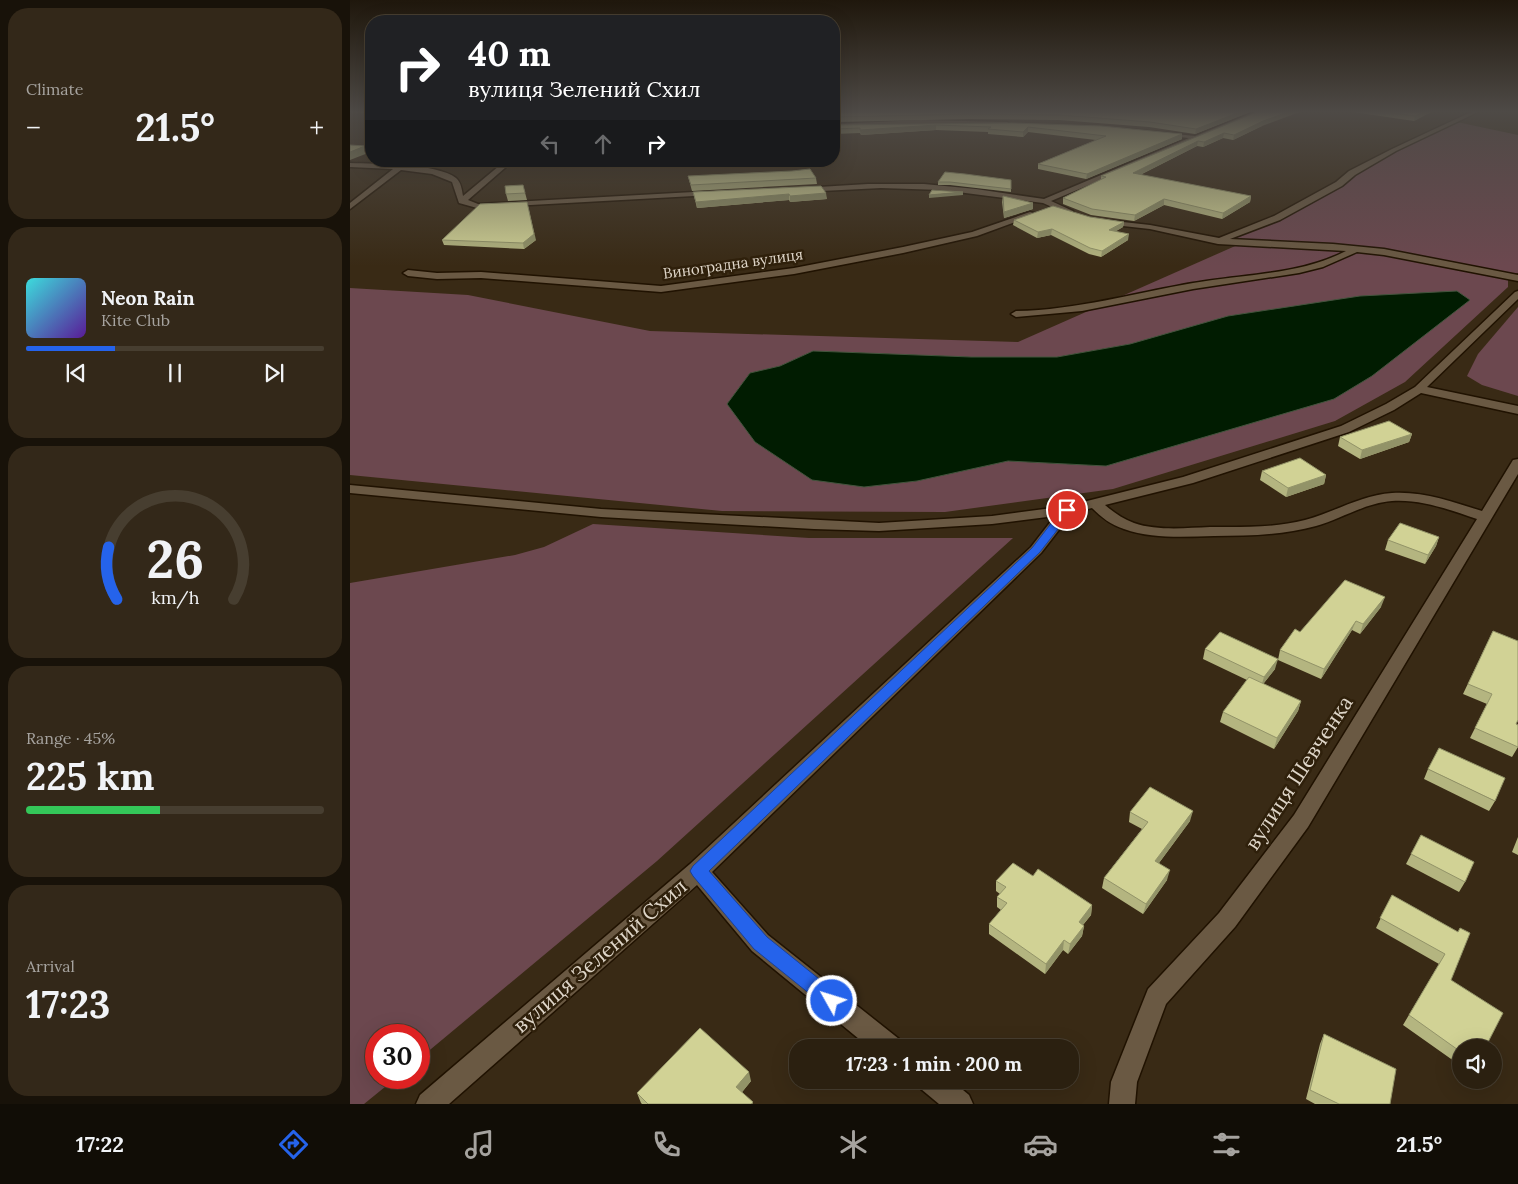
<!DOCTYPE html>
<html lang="en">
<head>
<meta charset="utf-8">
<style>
  :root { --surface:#2b2010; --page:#332819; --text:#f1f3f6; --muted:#a6a39f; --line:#473e30; --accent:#2563eb }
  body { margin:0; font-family:Lora,serif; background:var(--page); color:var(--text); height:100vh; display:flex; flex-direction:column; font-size:19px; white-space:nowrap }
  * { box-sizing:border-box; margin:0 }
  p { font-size:16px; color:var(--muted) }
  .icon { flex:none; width:28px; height:28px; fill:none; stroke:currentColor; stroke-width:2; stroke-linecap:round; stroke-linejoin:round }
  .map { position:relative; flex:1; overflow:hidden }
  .drawer { display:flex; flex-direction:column; gap:8px; padding:8px; background:#181209; width:350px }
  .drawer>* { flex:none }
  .guide { position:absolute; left:15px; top:15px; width:475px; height:152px; border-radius:20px; box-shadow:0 5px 20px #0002,0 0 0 1px var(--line); background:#202124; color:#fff; overflow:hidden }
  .controls { position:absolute; left:1102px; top:1039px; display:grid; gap:10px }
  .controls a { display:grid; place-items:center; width:50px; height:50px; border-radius:50%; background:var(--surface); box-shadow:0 5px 20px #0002,0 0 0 1px var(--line); font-size:25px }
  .speed { position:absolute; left:15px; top:1024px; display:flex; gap:10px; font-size:25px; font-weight:700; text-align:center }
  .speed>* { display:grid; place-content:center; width:65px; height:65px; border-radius:50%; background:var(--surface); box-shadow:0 5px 20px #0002,0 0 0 1px var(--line); line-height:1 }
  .speed .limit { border:8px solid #d22; background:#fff; color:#111 }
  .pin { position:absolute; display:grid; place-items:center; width:42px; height:42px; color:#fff; margin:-21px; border:2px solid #fff; border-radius:50%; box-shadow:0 1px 5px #0007 }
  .me { position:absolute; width:55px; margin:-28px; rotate:309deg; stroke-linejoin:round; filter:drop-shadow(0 0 4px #0008) }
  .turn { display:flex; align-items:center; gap:18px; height:105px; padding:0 20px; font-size:22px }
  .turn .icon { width:65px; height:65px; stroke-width:2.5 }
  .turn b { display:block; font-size:35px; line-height:42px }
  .lanes { display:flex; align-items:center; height:48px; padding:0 20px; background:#0003; justify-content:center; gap:25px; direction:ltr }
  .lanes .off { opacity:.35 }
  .big { font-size:38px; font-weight:700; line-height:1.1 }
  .drawer .widget { flex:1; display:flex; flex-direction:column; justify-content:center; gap:8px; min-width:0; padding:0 18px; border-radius:20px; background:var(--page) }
  .drawer .dial { align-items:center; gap:0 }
  .dial svg { height:130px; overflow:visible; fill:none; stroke:var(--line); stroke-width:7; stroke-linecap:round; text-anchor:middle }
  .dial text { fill:var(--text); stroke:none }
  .song { display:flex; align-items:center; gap:15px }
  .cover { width:60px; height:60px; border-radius:8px; background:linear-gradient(135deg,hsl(180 70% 55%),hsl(270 70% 35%)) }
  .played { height:5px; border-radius:2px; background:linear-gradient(90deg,var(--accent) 30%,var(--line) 30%) }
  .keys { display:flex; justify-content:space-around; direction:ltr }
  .heat { display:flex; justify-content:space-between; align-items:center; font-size:28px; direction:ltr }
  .charge { height:8px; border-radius:4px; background:linear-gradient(90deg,#34c759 45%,var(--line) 0) }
  .trip { position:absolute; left:439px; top:1039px; width:290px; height:50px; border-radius:20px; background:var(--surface); box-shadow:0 5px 20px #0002,0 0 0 1px var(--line); font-weight:700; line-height:50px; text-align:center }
  .menu { display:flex; height:80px; justify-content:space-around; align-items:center; background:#110d06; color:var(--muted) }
  .menu .icon { width:35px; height:35px }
  .menu .current { color:var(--accent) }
  .menu b { font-size:22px; color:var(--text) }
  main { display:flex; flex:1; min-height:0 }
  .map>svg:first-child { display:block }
  .green { fill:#6c484f; fill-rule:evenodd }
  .water { fill:#011c01; stroke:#43543d }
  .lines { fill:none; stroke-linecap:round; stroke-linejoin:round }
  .minor-casing { stroke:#201201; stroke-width:3 }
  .minor { fill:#6a5943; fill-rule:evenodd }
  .wall { fill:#b4b580 }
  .shaded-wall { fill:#929368 }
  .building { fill:#d1d295; stroke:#929368 }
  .route { fill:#2563eb; stroke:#184099 }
  .labels { text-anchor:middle; stroke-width:5; stroke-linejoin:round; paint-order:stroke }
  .far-street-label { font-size:15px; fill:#ded5c8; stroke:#2f200b }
  .near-street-label { font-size:21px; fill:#ded5c8; stroke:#2f200b }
</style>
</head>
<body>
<main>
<section class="drawer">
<div class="widget"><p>Climate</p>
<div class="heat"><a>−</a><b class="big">21.5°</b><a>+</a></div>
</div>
<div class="widget">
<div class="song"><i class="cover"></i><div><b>Neon Rain</b><p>Kite Club</p></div></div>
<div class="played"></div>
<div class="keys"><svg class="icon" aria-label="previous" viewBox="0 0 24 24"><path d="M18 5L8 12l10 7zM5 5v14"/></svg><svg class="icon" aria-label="pause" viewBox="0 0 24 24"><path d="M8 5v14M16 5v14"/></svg><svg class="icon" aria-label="next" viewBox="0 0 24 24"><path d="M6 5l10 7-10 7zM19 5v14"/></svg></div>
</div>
<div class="widget dial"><svg viewBox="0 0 100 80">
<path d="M14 69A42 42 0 1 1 86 69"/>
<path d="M14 69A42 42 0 0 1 9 37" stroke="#2563eb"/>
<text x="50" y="56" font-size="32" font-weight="700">26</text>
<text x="50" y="72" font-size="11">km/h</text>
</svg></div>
<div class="widget"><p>Range · 45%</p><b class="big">225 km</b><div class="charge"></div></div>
<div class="widget"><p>Arrival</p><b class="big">17:23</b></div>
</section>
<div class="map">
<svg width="1168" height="1104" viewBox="0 0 1168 1104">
  <rect width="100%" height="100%" fill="#392a15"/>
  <!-- green -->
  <g class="green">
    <path d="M1102 121 1168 135V273L1158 276V287L1055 382 985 421 763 489 595 512 372 511 0 475V288L118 295 300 331 668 342 892 243 880 237 927 218 1002 173ZM1120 300 1102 313 756 466 658 461 567 481 514 487 377 404 400 373 430 366 463 351 621 357H707L780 344Z"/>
    <polygon points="1168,307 1168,396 1132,385 1117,376 1128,354"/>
    <polygon points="243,524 459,538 663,538 307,861 69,1059 69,1035 26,1035 26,1078 46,1078 14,1104 0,1104 0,583 165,555 194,547"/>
  </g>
  <!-- water -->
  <polygon class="water" points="1107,291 1120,300 1022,376 984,399 756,466 658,461 567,481 514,487 462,480 405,442 377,404 400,373 430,366 463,351 621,357 707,357 780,344 878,316 1010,296"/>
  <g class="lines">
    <!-- minor casing -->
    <g class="minor-casing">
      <g id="minor">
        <polygon points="904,112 911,112 701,201 723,211 723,215 720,215 693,203 592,190 531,188 452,192 448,190 452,188 518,184 574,184 626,189 694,199 839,138 778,132 776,131 776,129 845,136"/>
        <path d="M1121 112H1128L1046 151 1005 175 992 186 930 220 880 239 983 244 1034 249 1168 275V281L1034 255 1007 252 973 267 949 273 843 289 732 311 666 317 661 314 666 311C727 310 784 293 843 283 894 274 950 275 996 251L868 244 800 229 755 224 751 222 755 220 800 225 869 238 924 216 986 182 999 171 1042 149Z"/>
        <polygon points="571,120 657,122 660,124 657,126 571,124 484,128 484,124"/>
        <path d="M155 161H163L118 200 128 204 362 191 366 193 362 195 127 208 109 203 102 182 82 174 51 170 0 209V203L43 169 0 167V163C25 164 87 163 106 178 111 182 112 190 113 196Z"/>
        <polygon points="680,212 687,214 627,236 553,253 444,274 311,292 131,278 87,279 58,276 53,273 58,270 87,273 131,272 311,286 444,268 553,247 622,232"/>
        <path d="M1168 291V299L1077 387 1168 406V414L1071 393 1044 410 999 432 843 483 755 505C763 512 773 519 784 523 807 531 836 528 860 527 892 527 924 528 955 520 985 512 1011 495 1042 493 1073 491 1103 502 1132 511L1163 460 1168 459V474L958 827 885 927 816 1004 787 1082 785 1104H759L761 1082 798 989 869 913 944 815 1127 519C1100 510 1071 499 1042 501 1015 503 991 519 966 526 933 535 899 536 864 536 834 537 802 539 774 529 761 525 751 517 742 508L722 513 691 553 362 872 418 935 549 1039 552 1048H520L402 951 347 885 99 1104H66L70 1095 340 864 681 547 705 516 642 524 529 531 464 529 251 517 0 493V485L251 509 529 523 642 516 717 506 833 477 991 426 1036 404 1065 387 1165 292Z"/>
        <polygon points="567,1080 601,1080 619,1095 623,1104 589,1104 571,1089"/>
      </g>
    </g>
    <!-- minor -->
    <use href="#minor" class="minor"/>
  </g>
  <!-- wall -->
  <g class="wall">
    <polygon points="0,112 21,112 21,113"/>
    <polygon points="484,112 900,112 845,134 799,127 709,120 619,119 484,122"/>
    <polygon points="907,112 912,126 883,140 873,138 853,147 847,146 790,175 901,196 900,202 872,219 814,205 784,221 741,215 713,204 713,198 751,180 751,176"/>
    <polygon points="1003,112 1081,112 1064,121"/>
    <polygon points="662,123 832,134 832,139 736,179 688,169 688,164 746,140 678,132 673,137 638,134 638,132 586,130 511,135 510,133 484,134 484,125"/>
    <polygon points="338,176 466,178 467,184 342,191"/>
    <polygon points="661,180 661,192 600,185 588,185 588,182"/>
    <polygon points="173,185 177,200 158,201 156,194"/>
    <polygon points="471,186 477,199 440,202 439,200 347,208 343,192"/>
    <polygon points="653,196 683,203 683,209 654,218 652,202"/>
    <polygon points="740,217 774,222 773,227 766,231 778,240 751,257 739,254 701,235 687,238 663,225 664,220"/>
    <polygon points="92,240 186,240 174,249 94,245"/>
    <polygon points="1062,434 1059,442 1010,459 988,446 990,437"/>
    <polygon points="912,471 976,475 974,484 936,497 910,480"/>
    <polygon points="1089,537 1086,546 1075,564 1035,550 1038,540"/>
    <polygon points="1031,607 1010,634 1002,630 971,679 928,660 930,650 950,632"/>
    <polygon points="1143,631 1166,724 1168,747 1162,757 1120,738 1137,704 1113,694"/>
    <polygon points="855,649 925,669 913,684 951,701 948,711 924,749 870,722 873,712 897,680 853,659"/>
    <polygon points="1078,769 1145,801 1139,811 1074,779"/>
    <polygon points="780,812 840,821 809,863 817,880 793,914 752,888 754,878 792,829 779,822"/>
    <polygon points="1071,835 1115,882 1109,892 1056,864"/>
    <polygon points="1168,837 1168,855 1162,852"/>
    <polygon points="683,876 742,905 741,915 733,925 734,926 732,936 718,954 713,950 695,974 639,934 639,924 651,910 647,907 647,897 650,894 646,891 646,881"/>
    <polygon points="1042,895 1108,932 1101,980 1111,1048 1111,1066 1053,1025 1089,964 1026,928"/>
    <polygon points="974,1034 1040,1104 965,1104 956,1099 970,1044"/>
    <polygon points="401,1081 392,1092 403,1104 292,1104 291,1103 287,1093"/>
  </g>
  <!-- shaded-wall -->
  <g class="shaded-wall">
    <polygon points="890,112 900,112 845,134 846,129"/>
    <polygon points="939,112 950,112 912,126 883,140 884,135 913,121"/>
    <polygon points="1074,112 1081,112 1064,121 1065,116"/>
    <polygon points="586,125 586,130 511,135 510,130"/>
    <polygon points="678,127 678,132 673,137 673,132"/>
    <polygon points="874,133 873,138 853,147 854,142"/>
    <polygon points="832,134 832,139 736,179 737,174"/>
    <polygon points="848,141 847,146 782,179 783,173"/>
    <polygon points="15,146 18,153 0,160 0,152"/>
    <polygon points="613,192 613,195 579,198 579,195"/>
    <polygon points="476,193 477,199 440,202 440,196"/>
    <polygon points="439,194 439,200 347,208 346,202"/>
    <polygon points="901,196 900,202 872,219 873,213"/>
    <polygon points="814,199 814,205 784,221 785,215"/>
    <polygon points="177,202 186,240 174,249 173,243"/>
    <polygon points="683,203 683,209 654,218 654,212"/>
    <polygon points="774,222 773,227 758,236 759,230"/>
    <polygon points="702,229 701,235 687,238 688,232"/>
    <polygon points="779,234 778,240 751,257 752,251"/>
    <polygon points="1062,434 1059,442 1010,459 1012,450"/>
    <polygon points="976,475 974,484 936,497 938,488"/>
    <polygon points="1089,537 1086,546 1075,564 1078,555"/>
    <polygon points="1035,597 1031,607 1010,634 1013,624"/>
    <polygon points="1006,621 1002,630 971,679 974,669"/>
    <polygon points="928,659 925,669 911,687 914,677"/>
    <polygon points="951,701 948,711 924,749 927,738"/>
    <polygon points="843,811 840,821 803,871 805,861"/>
    <polygon points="820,870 817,880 793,914 796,904"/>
    <polygon points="742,905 741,915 727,932 729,922"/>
    <polygon points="734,926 732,936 718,954 720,944"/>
    <polygon points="714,940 713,950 695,974 696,964"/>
    <polygon points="399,1072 401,1081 389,1096 386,1087"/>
  </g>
  <!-- building -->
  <g class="building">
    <polygon points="484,112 890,112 846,129 800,122 710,115 619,114 484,117"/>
    <polygon points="907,112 939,112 913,121 884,135 874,133 854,142 848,141 783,173 901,196 873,213 814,199 785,215 742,209 713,198 756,177 751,176"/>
    <polygon points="1034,112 1074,112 1065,116"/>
    <polygon points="662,123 751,126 832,134 737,174 688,164 756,136 678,127 673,132 638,129 641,127 586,125 510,130 510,128 484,129 484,125"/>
    <polygon points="0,145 15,146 0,152"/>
    <polygon points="460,169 466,178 341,185 338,176 442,171"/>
    <polygon points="595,172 615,174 661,180 661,189 600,182 588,182"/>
    <polygon points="173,185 175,193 156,194 155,186"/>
    <polygon points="471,186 476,193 440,196 439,194 346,202 343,192"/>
    <polygon points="582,190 613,192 579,195"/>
    <polygon points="653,196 683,203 654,212"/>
    <polygon points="177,202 184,234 173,243 92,240 130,204"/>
    <polygon points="703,206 740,217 774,222 759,230 779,234 752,251 740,248 702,229 688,232 664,220"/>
    <polygon points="1039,421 1062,434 1012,450 990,437"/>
    <polygon points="950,458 976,475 938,488 912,471"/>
    <polygon points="1050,523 1089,537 1078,555 1038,540"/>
    <polygon points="995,580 1035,597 1013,624 1006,621 974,669 930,650 945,629 950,632"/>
    <polygon points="1143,631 1168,641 1168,720 1166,724 1168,725 1168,747 1125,728 1142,694 1118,684"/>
    <polygon points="870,632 928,659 914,677 855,649"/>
    <polygon points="899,677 951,701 927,738 873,712"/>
    <polygon points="1089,748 1155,778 1145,801 1078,769"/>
    <polygon points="800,787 843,811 805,861 820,870 796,904 754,878 798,822 780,812"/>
    <polygon points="1071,835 1124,862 1115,882 1061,854"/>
    <polygon points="663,863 683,876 688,869 742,905 729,922 734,926 720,944 714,940 696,964 639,924 657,903 647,897 656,887 646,881"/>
    <polygon points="1042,895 1108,932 1110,928 1120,933 1101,980 1153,1013 1135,1048 1111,1048 1111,1052 1059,1015 1095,954 1030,918"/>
    <polygon points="350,1028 399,1072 386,1087 403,1102 401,1104 298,1104 287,1093"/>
    <polygon points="974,1034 1046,1069 1040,1104 989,1104 960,1090"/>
  </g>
  <!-- sky -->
  <linearGradient id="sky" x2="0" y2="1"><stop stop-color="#1f170c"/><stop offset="0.42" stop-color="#4e4a46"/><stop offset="1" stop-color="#4e4a46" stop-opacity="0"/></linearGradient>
  <rect width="1168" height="266" fill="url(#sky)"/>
  <!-- route -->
  <polygon class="route" points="717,507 723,510 690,552 359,871 417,937 489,995 492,1001 489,1007 482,1010 476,1007 404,949 343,876 340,871 343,866 682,548 713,508"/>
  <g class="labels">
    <!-- far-street labels -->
    <g class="far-street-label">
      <text transform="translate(383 264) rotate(-8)" y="5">Виноградна вулиця</text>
    </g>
    <!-- near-street labels -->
    <g class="near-street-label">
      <text transform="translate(949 773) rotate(-57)" y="7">вулиця Шевченка</text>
      <text transform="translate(250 956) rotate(-41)" y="7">вулиця Зелений Схил</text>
    </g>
  </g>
</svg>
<div class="controls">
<a><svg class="icon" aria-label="sound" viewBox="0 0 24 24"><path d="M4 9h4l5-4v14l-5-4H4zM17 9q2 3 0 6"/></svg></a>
</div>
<div class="speed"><div class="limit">30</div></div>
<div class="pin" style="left:717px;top:510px;background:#d93025"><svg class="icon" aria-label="arrive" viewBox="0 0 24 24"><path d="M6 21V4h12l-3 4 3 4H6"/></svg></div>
<svg class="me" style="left:482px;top:1001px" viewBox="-20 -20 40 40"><circle r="17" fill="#2563eb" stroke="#fff" stroke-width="3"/><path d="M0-11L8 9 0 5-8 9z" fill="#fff"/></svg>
<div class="trip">17:23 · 1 min · 200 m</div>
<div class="guide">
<div class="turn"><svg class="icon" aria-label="right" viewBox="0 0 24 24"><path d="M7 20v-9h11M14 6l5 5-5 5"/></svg><div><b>40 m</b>вулиця Зелений Схил</div></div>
<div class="lanes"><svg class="icon off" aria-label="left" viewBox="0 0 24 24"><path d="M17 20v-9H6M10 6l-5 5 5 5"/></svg><svg class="icon off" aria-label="ahead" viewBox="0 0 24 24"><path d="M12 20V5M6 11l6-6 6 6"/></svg><svg class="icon" aria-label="right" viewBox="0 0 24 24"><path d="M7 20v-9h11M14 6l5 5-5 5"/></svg></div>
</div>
</div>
</main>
<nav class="menu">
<b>17:22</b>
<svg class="icon current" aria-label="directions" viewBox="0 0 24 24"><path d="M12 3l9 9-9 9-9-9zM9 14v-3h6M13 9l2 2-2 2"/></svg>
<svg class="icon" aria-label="music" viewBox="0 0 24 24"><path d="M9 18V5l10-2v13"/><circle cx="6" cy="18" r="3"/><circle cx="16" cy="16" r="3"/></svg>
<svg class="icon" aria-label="phone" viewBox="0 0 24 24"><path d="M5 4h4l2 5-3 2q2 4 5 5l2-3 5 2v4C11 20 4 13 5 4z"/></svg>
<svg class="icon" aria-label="climate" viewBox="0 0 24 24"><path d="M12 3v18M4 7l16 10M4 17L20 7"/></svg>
<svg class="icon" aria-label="car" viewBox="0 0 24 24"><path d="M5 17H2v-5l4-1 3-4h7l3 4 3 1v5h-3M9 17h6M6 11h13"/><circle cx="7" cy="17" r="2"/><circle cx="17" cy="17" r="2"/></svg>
<svg class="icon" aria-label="filters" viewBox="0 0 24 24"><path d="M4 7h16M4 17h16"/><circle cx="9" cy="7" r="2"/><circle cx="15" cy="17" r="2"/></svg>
<b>21.5°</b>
</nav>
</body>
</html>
